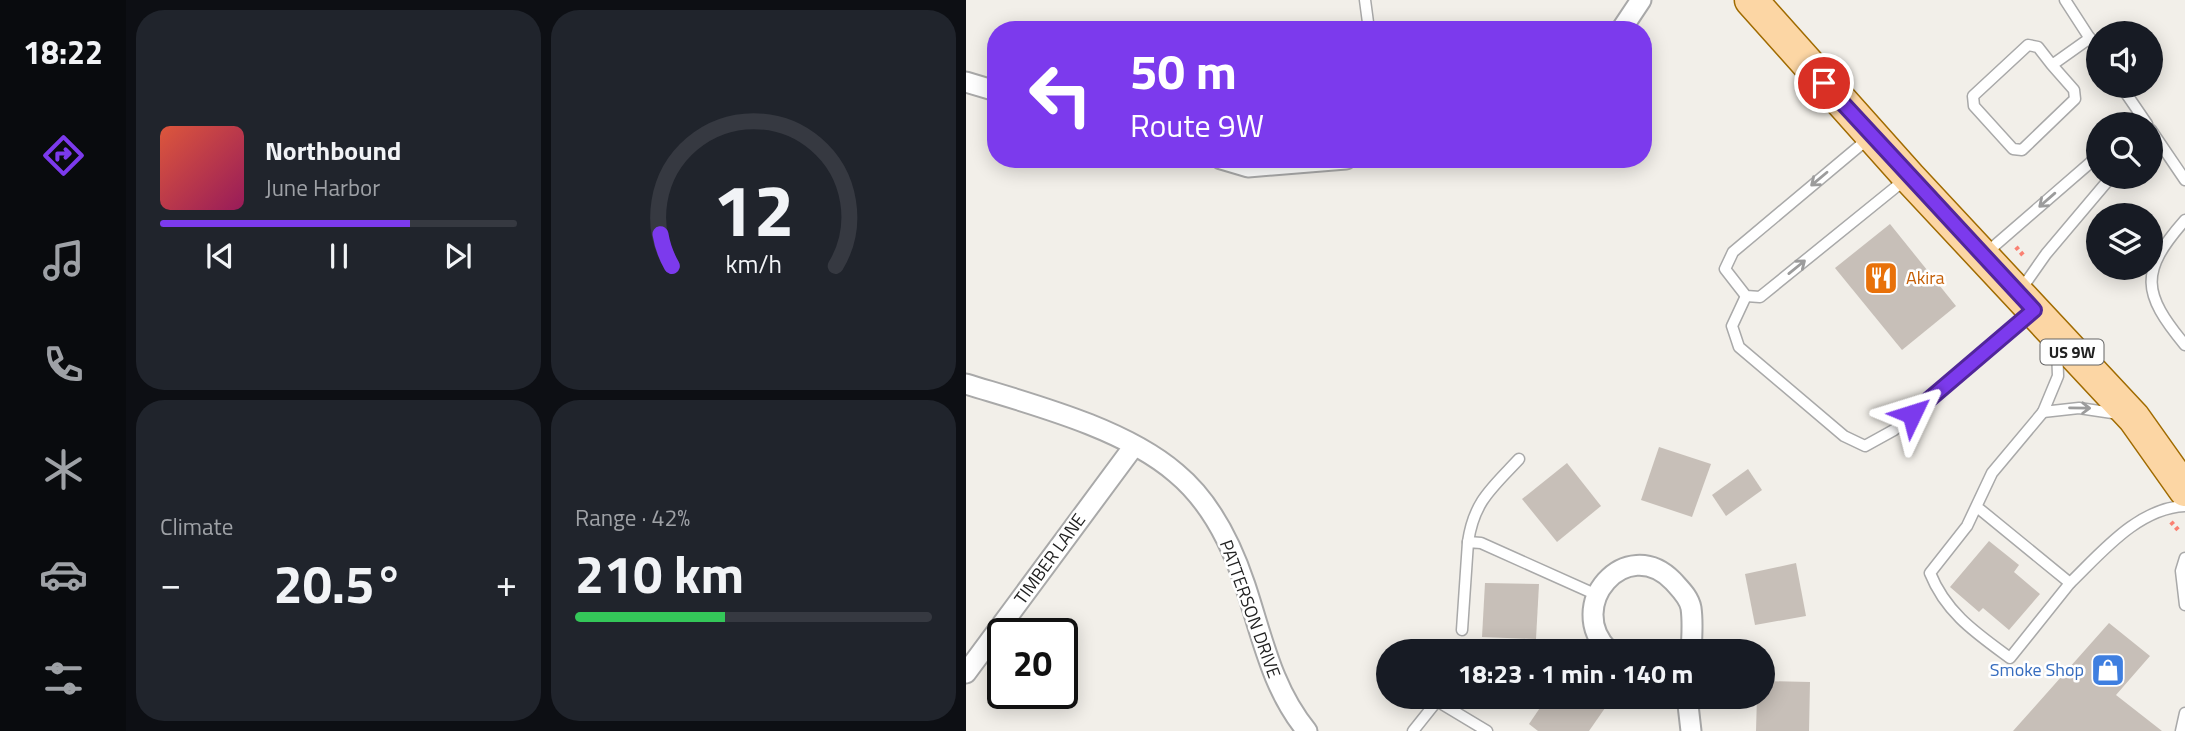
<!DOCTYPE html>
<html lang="en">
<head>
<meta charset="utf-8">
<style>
  :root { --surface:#171b24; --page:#20242c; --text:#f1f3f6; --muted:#9ea1a6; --line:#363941; --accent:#7c3aed }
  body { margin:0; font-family:"Titillium Web",sans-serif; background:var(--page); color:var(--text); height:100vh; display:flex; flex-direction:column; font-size:26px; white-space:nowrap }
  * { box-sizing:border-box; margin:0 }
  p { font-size:23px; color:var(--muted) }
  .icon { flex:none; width:38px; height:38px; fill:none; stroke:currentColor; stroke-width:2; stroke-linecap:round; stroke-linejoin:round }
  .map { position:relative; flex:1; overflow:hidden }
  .drawer { display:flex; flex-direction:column; gap:10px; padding:10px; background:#0d0f14; width:840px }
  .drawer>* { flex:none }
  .hud { position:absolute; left:21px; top:21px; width:665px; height:147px; border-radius:28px; box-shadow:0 4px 18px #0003; background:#7c3aed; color:#fff; overflow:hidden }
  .controls { position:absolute; left:1120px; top:21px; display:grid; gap:14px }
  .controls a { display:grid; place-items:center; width:77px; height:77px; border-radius:50%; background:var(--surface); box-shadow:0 4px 18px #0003; font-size:35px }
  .speed { position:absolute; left:21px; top:618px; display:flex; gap:14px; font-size:35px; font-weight:700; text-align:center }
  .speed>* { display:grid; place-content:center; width:91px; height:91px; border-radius:50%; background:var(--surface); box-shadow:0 4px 18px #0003; line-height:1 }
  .speed .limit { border:4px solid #111; border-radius:10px; background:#fff; color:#111 }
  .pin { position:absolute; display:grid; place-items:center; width:60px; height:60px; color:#fff; margin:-30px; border:4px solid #fff; border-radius:50%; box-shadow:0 2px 7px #0007 }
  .me { position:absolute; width:77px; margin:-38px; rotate:49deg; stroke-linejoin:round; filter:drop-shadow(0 0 5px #0008) }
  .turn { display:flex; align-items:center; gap:24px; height:147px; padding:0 28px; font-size:32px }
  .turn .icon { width:91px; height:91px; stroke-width:2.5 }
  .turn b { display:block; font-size:49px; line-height:60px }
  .big { font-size:52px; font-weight:700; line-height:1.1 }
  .drawer .card { flex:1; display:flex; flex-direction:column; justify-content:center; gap:10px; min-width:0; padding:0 24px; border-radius:28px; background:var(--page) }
  .drawer .dial { align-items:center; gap:0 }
  .dial svg { height:182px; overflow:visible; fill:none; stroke:var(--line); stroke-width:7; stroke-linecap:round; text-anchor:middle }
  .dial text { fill:var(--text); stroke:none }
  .song { display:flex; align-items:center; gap:21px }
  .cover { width:84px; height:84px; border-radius:10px; background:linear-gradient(135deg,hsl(10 70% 55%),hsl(330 70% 35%)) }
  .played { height:7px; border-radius:4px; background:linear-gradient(90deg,var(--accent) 70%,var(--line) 70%) }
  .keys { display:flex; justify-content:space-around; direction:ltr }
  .heat { display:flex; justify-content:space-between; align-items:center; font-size:38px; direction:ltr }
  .charge { height:10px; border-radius:5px; background:linear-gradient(90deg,#34c759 42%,var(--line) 0) }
  .drawer .tiles { flex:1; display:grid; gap:10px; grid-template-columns:repeat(2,1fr) }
  .trip { position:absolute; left:410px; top:639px; width:399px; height:70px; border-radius:35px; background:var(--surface); box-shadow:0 4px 18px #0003; font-weight:700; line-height:70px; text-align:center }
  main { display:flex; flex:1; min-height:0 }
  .dock { display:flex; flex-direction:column; width:126px; justify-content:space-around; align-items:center; background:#090b0e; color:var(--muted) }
  .dock .icon { width:49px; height:49px }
  .dock .on { color:var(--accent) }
  .dock b { font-size:32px; color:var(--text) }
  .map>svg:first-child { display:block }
  .building { fill:#c7bfb8 }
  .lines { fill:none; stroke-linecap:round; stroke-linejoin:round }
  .service-casing { stroke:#a9a9a9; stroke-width:13 }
  .minor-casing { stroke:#a9a9a9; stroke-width:23 }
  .primary-casing { stroke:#a06b00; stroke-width:35 }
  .path { stroke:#fa8072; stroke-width:4.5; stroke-dasharray:3.5 3.5; stroke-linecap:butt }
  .service { stroke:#fff; stroke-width:10 }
  .minor { stroke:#fff; stroke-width:19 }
  .primary { stroke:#fcd6a4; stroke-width:32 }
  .oneway { stroke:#9c9c9c }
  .route-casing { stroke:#51269a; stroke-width:18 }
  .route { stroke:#7c3aed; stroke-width:12 }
  .labels { text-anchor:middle; stroke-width:5; stroke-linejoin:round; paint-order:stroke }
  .shield { fill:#fff; stroke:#646464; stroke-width:2 }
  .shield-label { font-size:16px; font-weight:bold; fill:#222 }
  .food-label { font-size:18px; fill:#c56008; stroke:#fff; text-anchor:start }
  .street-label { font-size:18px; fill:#222; stroke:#fff }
  .shop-label { font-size:18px; fill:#366cbe; stroke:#fff; text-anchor:end }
</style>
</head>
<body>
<main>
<nav class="dock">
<b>18:22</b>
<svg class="icon on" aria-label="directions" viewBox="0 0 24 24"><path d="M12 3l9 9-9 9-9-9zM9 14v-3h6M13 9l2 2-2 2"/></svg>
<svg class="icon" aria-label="music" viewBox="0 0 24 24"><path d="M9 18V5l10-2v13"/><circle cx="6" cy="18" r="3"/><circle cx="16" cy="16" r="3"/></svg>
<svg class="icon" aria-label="phone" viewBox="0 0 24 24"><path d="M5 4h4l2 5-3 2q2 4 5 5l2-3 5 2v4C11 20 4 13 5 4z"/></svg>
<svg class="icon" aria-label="climate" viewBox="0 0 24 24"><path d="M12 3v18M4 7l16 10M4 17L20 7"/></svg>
<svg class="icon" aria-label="car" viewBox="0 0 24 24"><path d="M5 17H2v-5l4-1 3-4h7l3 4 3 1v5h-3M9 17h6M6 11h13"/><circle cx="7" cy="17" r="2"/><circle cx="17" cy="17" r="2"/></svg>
<svg class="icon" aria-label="filters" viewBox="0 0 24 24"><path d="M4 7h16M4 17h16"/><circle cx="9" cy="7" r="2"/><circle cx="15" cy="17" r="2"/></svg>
</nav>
<section class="drawer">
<div class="tiles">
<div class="card">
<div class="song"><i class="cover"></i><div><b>Northbound</b><p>June Harbor</p></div></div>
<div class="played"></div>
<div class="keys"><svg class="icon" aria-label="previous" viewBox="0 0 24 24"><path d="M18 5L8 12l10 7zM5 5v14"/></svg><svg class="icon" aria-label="pause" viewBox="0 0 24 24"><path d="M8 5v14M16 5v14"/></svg><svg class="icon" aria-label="next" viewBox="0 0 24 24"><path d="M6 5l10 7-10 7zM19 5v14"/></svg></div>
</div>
<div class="card dial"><svg viewBox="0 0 100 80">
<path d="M14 69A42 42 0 1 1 86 69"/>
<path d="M14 69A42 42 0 0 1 9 55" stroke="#7c3aed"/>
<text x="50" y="56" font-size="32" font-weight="700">12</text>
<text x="50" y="72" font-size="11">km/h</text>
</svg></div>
<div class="card"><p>Climate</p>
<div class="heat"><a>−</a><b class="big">20.5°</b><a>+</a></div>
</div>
<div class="card"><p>Range · 42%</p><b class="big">210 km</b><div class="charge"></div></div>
</div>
</section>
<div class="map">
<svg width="1219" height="731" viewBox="0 0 1219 731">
  <rect width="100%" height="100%" fill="#f2efe9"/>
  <!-- building -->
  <g class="building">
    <polygon points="924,224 990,306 936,350 869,268"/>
    <polygon points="693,447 745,464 726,517 675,500"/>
    <polygon points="601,463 635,506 591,542 556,499"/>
    <polygon points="782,469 796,490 760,516 746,495"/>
    <polygon points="1023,541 1053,565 1048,572 1074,594 1043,630 1017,608 1013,612 984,587"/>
    <polygon points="830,563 840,616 789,625 779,574"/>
    <polygon points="519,583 573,584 570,639 516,637"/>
    <polygon points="1143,623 1184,656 1150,695 1196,731 1047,731"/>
    <polygon points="796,681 844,682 843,731 790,731 791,696 796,696"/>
    <polygon points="582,696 622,696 639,708 623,731 572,731 563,724"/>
  </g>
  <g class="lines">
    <!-- service casing -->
    <g class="service-casing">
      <g id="service">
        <polyline points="399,0 403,30"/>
        <polyline points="1099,0 1132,51"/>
        <polyline points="1086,65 1108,90 1109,99 1056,150 1047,149 1008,106 1007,96 1062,45 1072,47 1086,65 1124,38"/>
        <polyline points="1155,86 1181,124"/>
        <polyline points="1185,130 1219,180"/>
        <polyline points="903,138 767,252 759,269 780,296 794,297 941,178"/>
        <path d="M1219 220C1173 272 1176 293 1219 345"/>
        <polyline points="1019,254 1132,156"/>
        <polyline points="1054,291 1080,254 1145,177"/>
        <polyline points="780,296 766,326 773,347 878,436 899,446 928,430 1065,312"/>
        <polyline points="1091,347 1092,376 1077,412 1113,408 1153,414"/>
        <path d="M1011 507 1104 583 1044 658C1010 633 980 613 964 573L1001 526 1026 473 1077 412"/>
        <path d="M502 542C508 501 526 488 553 459"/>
        <polyline points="1219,558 1215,571 1219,605"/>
        <path d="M1104 583C1136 552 1172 508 1219 506"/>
        <polyline points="496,630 502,542 515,543 631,595"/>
        <polyline points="430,651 431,651"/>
        <polyline points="447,731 471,701 521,731"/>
        <polyline points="1215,731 1219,713"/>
      </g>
    </g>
    <!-- minor casing -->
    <g class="minor-casing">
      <g id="minor">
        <polyline points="655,30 675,0"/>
        <polyline points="0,82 30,91"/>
        <polyline points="255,159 282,167 380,159"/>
        <path d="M0 384C65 404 158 428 210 473 245 502 265 543 279 585 296 636 306 689 341 731"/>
        <path d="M643 651C597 606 660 533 707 581 714 589 723 597 725 608 727 622 726 637 725 651"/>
        <polyline points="0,673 168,446"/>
        <polyline points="721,696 725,731"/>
      </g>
    </g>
    <!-- primary casing -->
    <g class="primary-casing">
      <polyline id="primary" points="785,0 943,177 1168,418 1219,490"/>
    </g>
    <!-- path -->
    <g class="path">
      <polyline points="1050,247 1057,255"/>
      <polyline points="1205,522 1214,532"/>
    </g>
    <!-- service -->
    <use href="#service" class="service"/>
    <!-- minor -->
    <use href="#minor" class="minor"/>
    <!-- primary -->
    <use href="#primary" class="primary"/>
  </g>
  <!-- one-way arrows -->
  <defs><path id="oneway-shaft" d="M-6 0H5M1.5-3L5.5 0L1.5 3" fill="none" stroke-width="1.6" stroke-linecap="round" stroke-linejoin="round" transform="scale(1.75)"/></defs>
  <g class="oneway">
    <use href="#oneway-shaft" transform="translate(853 179) rotate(140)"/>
    <use href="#oneway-shaft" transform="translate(1081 200) rotate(139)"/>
    <use href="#oneway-shaft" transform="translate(831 267) rotate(-39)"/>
    <use href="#oneway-shaft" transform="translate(1114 408) rotate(1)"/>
  </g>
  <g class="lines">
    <!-- route casing -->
    <g class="route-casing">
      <polyline id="route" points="858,83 1068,310 946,414"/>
    </g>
    <!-- route -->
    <use href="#route" class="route"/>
  </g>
  <!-- icons -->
  <defs>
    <g id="restaurant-square" transform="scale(1.75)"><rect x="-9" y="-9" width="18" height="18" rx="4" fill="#e8710a" stroke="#fff"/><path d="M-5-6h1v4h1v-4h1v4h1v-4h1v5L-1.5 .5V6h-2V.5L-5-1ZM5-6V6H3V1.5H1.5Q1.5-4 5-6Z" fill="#fff"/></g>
    <g id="shop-square" transform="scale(1.75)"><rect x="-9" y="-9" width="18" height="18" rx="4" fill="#3f7fe0" stroke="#fff"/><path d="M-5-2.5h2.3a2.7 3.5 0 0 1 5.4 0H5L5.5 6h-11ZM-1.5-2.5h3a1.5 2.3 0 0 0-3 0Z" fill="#fff"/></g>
  </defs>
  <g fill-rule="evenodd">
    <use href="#restaurant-square" x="915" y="278"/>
    <use href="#shop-square" x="1142" y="670"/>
  </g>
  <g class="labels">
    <!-- shield labels -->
    <rect class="shield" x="1074.5" y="339.5" width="63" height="25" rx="5"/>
    <g class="shield-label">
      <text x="1106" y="358">US 9W</text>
    </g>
    <!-- food labels -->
    <g class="food-label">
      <text x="940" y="284">Akira</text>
    </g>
    <!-- street labels -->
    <g class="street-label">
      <text transform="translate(84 559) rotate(-54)" y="6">TIMBER LANE</text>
      <text transform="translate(284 609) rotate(70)" y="6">PATTERSON DRIVE</text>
    </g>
    <!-- shop labels -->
    <g class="shop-label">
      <text x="1118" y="676">Smoke Shop</text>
    </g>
  </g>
</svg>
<div class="controls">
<a><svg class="icon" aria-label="sound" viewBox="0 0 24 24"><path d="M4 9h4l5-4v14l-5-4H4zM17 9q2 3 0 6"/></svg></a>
<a><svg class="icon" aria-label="search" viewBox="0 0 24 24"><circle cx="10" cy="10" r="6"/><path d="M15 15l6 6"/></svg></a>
<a><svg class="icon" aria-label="layers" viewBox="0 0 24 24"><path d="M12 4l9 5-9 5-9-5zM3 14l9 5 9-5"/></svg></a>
</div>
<div class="speed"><div class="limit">20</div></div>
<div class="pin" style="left:858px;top:83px;background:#d93025"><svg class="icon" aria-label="arrive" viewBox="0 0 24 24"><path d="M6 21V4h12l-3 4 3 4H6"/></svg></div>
<svg class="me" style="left:946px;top:414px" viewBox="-20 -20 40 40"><path d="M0-17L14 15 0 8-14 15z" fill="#7c3aed" stroke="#fff" stroke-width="4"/></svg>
<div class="trip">18:23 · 1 min · 140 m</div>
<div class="hud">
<div class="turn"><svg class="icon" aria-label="left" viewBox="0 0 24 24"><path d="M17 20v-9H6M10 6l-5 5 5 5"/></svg><div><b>50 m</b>Route 9W</div></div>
</div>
</div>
</main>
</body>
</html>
